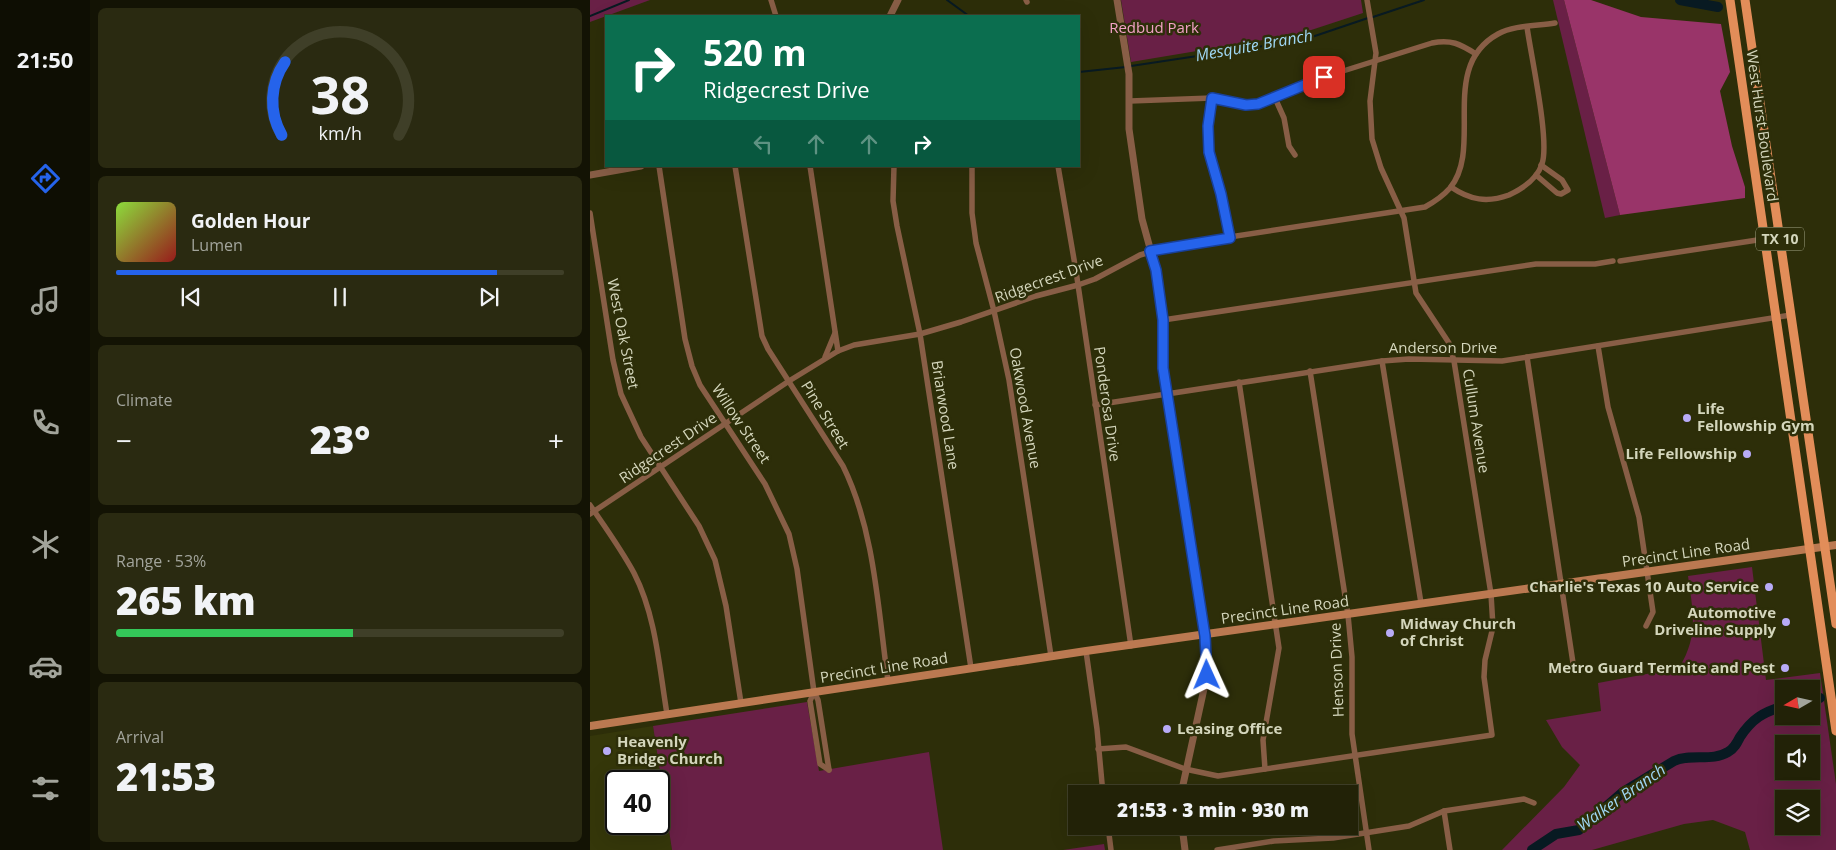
<!DOCTYPE html>
<html lang="en">
<head>
<meta charset="utf-8">
<style>
  :root { --surface:#222207; --page:#2a2a11; --text:#f1f3f6; --muted:#a2a49b; --line:#3f3f28; --accent:#2563eb }
  body { margin:0; font-family:"Open Sans",sans-serif; background:var(--page); color:var(--text); height:100vh; display:flex; flex-direction:column; font-size:19px; white-space:nowrap }
  * { box-sizing:border-box; margin:0 }
  p { font-size:16px; color:var(--muted) }
  .icon { flex:none; width:28px; height:28px; fill:none; stroke:currentColor; stroke-width:2; stroke-linecap:round; stroke-linejoin:round }
  .map { position:relative; flex:1; overflow:hidden }
  .side { display:flex; flex-direction:column; gap:8px; padding:8px; background:#131304; width:500px }
  .side>* { flex:none }
  .top-card { position:absolute; left:15px; top:15px; width:475px; height:152px; border-radius:0px; box-shadow:0 5px 20px #0002,0 0 0 1px var(--line); background:#0b6e4f; color:#fff; overflow:hidden }
  .needle { width:32px; rotate:261deg }
  .buttons { position:absolute; left:1185px; top:680px; display:grid; gap:10px }
  .buttons a { display:grid; place-items:center; width:45px; height:45px; border-radius:0px; background:var(--surface); box-shadow:0 5px 20px #0002,0 0 0 1px var(--line); font-size:25px }
  .speed { position:absolute; left:15px; top:770px; display:flex; gap:10px; font-size:25px; font-weight:700; text-align:center }
  .speed>* { display:grid; place-content:center; width:65px; height:65px; border-radius:50%; background:var(--surface); box-shadow:0 5px 20px #0002,0 0 0 1px var(--line); line-height:1 }
  .speed .limit { border:2px solid #111; border-radius:8px; background:#fff; color:#111 }
  .pin { position:absolute; display:grid; place-items:center; width:42px; height:42px; color:#fff; margin:-21px; border-radius:10px; box-shadow:0 2px 8px #0006 }
  .me { position:absolute; width:55px; margin:-28px; rotate:359deg; stroke-linejoin:round; filter:drop-shadow(0 0 4px #0008) }
  .turn { display:flex; align-items:center; gap:18px; height:105px; padding:0 15px; font-size:22px }
  .turn .icon { width:65px; height:65px; stroke-width:2.5 }
  .turn b { display:block; font-size:35px; line-height:42px }
  .lanes { display:flex; align-items:center; height:48px; padding:0 15px; background:#0003; justify-content:center; gap:25px; direction:ltr }
  .lanes .off { opacity:.35 }
  .big { font-size:38px; font-weight:800; line-height:1.1 }
  .side .tile { flex:1; display:flex; flex-direction:column; justify-content:center; gap:8px; min-width:0; padding:0 18px; border-radius:8px; background:var(--page) }
  .side .dial { align-items:center; gap:0 }
  .dial svg { height:130px; overflow:visible; fill:none; stroke:var(--line); stroke-width:7; stroke-linecap:round; text-anchor:middle }
  .dial text { fill:var(--text); stroke:none }
  .song { display:flex; align-items:center; gap:15px }
  .cover { width:60px; height:60px; border-radius:8px; background:linear-gradient(135deg,hsl(90 70% 55%),hsl(0 70% 35%)) }
  .played { height:5px; border-radius:2px; background:linear-gradient(90deg,var(--accent) 85%,var(--line) 85%) }
  .keys { display:flex; justify-content:space-around; direction:ltr }
  .heat { display:flex; justify-content:space-between; align-items:center; font-size:28px; direction:ltr }
  .charge { height:8px; border-radius:4px; background:linear-gradient(90deg,#34c759 53%,var(--line) 0) }
  .trip { position:absolute; left:478px; top:785px; width:290px; height:50px; border-radius:0px; background:var(--surface); box-shadow:0 5px 20px #0002,0 0 0 1px var(--line); font-weight:800; line-height:50px; text-align:center }
  main { display:flex; flex:1; min-height:0 }
  .dock { display:flex; flex-direction:column; width:90px; justify-content:space-around; align-items:center; background:#0e0e03; color:var(--muted) }
  .dock .icon { width:35px; height:35px }
  .dock .on { color:var(--accent) }
  .dock b { font-size:22px; color:var(--text) }
  .map>svg:first-child { display:block }
  .built { fill:#35370a; fill-rule:evenodd }
  .green { fill:#692046; fill-rule:evenodd }
  .forest { fill:#993469 }
  .lines { fill:none; stroke-linecap:round; stroke-linejoin:round }
  .stream { stroke:#081a22; stroke-width:2 }
  .river { stroke:#081a22; stroke-width:10 }
  .minor { stroke:#885e46; stroke-width:5.5 }
  .tertiary { stroke:#885e46; stroke-width:7 }
  .secondary { stroke:#bb7951; stroke-width:8 }
  .primary { stroke:#e28d59; stroke-width:9 }
  .route-casing { stroke:#184099; stroke-width:12 }
  .route { stroke:#2563eb; stroke-width:9 }
  .poi-dot { fill:#b8abf7; stroke:#2d2e09; stroke-width:2 }
  .labels { text-anchor:middle; stroke-width:5; stroke-linejoin:round; paint-order:stroke }
  .shield { fill:#2d2e09; stroke:#a2a486; stroke-width:1 }
  .shield-label { font-size:14px; font-weight:bold; fill:#d4d6bc }
  .park-label { font-size:15px; fill:#f3a2c6; stroke:#2d2e09 }
  .street-label { font-size:15px; fill:#d4d6bc; stroke:#2d2e09 }
  .poi-label { font-size:15px; font-weight:bold; fill:#d4d6bc; stroke:#2d2e09; text-anchor:start }
  .water-label { font-size:16px; font-style:italic; fill:#9fd7f4; stroke:#2d2e09 }
</style>
</head>
<body>
<main>
<nav class="dock">
<b>21:50</b>
<svg class="icon on" aria-label="directions" viewBox="0 0 24 24"><path d="M12 3l9 9-9 9-9-9zM9 14v-3h6M13 9l2 2-2 2"/></svg>
<svg class="icon" aria-label="music" viewBox="0 0 24 24"><path d="M9 18V5l10-2v13"/><circle cx="6" cy="18" r="3"/><circle cx="16" cy="16" r="3"/></svg>
<svg class="icon" aria-label="phone" viewBox="0 0 24 24"><path d="M5 4h4l2 5-3 2q2 4 5 5l2-3 5 2v4C11 20 4 13 5 4z"/></svg>
<svg class="icon" aria-label="climate" viewBox="0 0 24 24"><path d="M12 3v18M4 7l16 10M4 17L20 7"/></svg>
<svg class="icon" aria-label="car" viewBox="0 0 24 24"><path d="M5 17H2v-5l4-1 3-4h7l3 4 3 1v5h-3M9 17h6M6 11h13"/><circle cx="7" cy="17" r="2"/><circle cx="17" cy="17" r="2"/></svg>
<svg class="icon" aria-label="filters" viewBox="0 0 24 24"><path d="M4 7h16M4 17h16"/><circle cx="9" cy="7" r="2"/><circle cx="15" cy="17" r="2"/></svg>
</nav>
<section class="side">
<div class="tile dial"><svg viewBox="0 0 100 80">
<path d="M14 69A42 42 0 1 1 86 69"/>
<path d="M14 69A42 42 0 0 1 16 24" stroke="#2563eb"/>
<text x="50" y="56" font-size="32" font-weight="700">38</text>
<text x="50" y="72" font-size="11">km/h</text>
</svg></div>
<div class="tile">
<div class="song"><i class="cover"></i><div><b>Golden Hour</b><p>Lumen</p></div></div>
<div class="played"></div>
<div class="keys"><svg class="icon" aria-label="previous" viewBox="0 0 24 24"><path d="M18 5L8 12l10 7zM5 5v14"/></svg><svg class="icon" aria-label="pause" viewBox="0 0 24 24"><path d="M8 5v14M16 5v14"/></svg><svg class="icon" aria-label="next" viewBox="0 0 24 24"><path d="M6 5l10 7-10 7zM19 5v14"/></svg></div>
</div>
<div class="tile"><p>Climate</p>
<div class="heat"><a>−</a><b class="big">23°</b><a>+</a></div>
</div>
<div class="tile"><p>Range · 53%</p><b class="big">265 km</b><div class="charge"></div></div>
<div class="tile"><p>Arrival</p><b class="big">21:53</b></div>
</section>
<div class="map">
<svg width="1246" height="850" viewBox="0 0 1246 850">
  <rect width="100%" height="100%" fill="#2d2e09"/>
  <!-- built -->
  <path class="built" d="M63 726 82 850H0V736ZM26 781H69V824H26Z"/>
  <!-- green -->
  <g class="green">
    <polygon points="0,0 60,0 0,22"/>
    <polygon points="531,0 771,0 773,13 709,34 541,62"/>
    <polygon points="963,0 974,0 1030,215 1015,218"/>
    <path d="M1162 567 1176 680 1230 673 1246 784V850H1160L1155 832 1123 820 1094 824 1002 850H912L974 787 990 765 972 747 956 720 1011 711 1008 683 1089 668C1109 635 1103 612 1098 576ZM1194 689H1221V716H1194ZM1194 744H1221V771H1194ZM1194 799H1221V826H1194Z"/>
    <polygon points="217,702 229,771 339,752 353,850 82,850 63,726"/>
    <polygon points="514,844 515,850 473,850"/>
  </g>
  <!-- forest -->
  <polygon class="forest" points="974,0 1001,0 1051,17 1131,24 1140,72 1130,91 1142,146 1155,187 1155,198 1030,215"/>
  <g class="lines">
    <!-- stream -->
    <g class="stream">
      <polyline points="357,0 379,16"/>
      <polyline points="0,16 39,0"/>
      <polyline points="783,17 834,0"/>
      <polyline points="541,66 713,40 778,18"/>
      <polyline points="489,72 536,67"/>
    </g>
    <!-- river -->
    <g class="river">
      <polyline points="1090,0 1128,7"/>
      <polyline points="1221,699 1230,698"/>
      <path d="M942 850 966 834 989 830 1033 792 1084 761C1101 753 1122 762 1138 752 1144 749 1147 743 1150 737 1162 719 1173 712 1194 706"/>
    </g>
    <!-- minor -->
    <g class="minor">
      <polyline points="181,0 186,16"/>
      <polyline points="436,0 437,2"/>
      <polyline points="622,98 618,140 619,152 640,238"/>
      <polyline points="685,98 694,118 699,146 705,155"/>
      <path d="M540 101 622 98 656 105 668 104 734 77 842 43C861 39 870 44 886 54"/>
      <polyline points="69,166 95,339 102,366 110,385 175,484 199,534 207,569 224,692 228,700 239,770"/>
      <path d="M145 166 172 336 178 349 253 466C285 531 288 610 298 681"/>
      <polyline points="220,166 248,351"/>
      <polyline points="304,166 303,201 307,226 330,334 381,668"/>
      <polyline points="382,166 382,213 386,243 404,311 419,380 461,656"/>
      <polyline points="468,166 486,271 541,646"/>
      <polyline points="946,175 967,193 971,194 978,190 972,180 951,165"/>
      <path d="M861 187C880 200 897 203 919 195 932 189 947 179 952 164 960 141 941 56 937 27"/>
      <polyline points="0,213 23,360 31,394 51,437 109,526 125,560 136,606 151,703"/>
      <polyline points="1030,261 1174,239 1188,226"/>
      <polyline points="573,320 946,264 1005,264 1023,261"/>
      <polyline points="1008,346 1018,407 1049,517 1063,612 1056,626"/>
      <polyline points="235,357 245,333"/>
      <polyline points="937,357 983,663"/>
      <polyline points="792,361 831,603"/>
      <polyline points="720,371 758,615 762,657 762,734 779,850"/>
      <polyline points="649,382 689,648 673,740 675,769"/>
      <polyline points="505,405 792,361 819,359 912,361 1201,315"/>
      <path d="M0 505C15 527 31 549 44 573 66 616 69 666 77 714"/>
      <path d="M0 514 199 381 248 351 264 345 330 334 371 322 446 296 488 285 505 279 550 255 581 246 835 207C844 202 853 196 860 188 894 147 848 67 908 34 924 25 947 26 965 23"/>
      <polyline points="496,651 507,729 513,794"/>
      <polyline points="224,692 220,701 230,764 239,770"/>
      <polyline points="508,749 536,747 595,769 628,776 902,735 894,677 895,660 903,627 901,594 864,361 859,343 826,293 814,218 791,168 782,139 780,101 786,53 777,0"/>
      <polyline points="854,811 860,850"/>
      <polyline points="518,826 521,850"/>
      <polyline points="627,850 684,841 743,838 819,826 854,811 934,799 944,803"/>
    </g>
    <!-- tertiary -->
    <g class="tertiary">
      <polyline points="527,0 539,74 539,129 552,219 566,270 571,308 573,368 618,661 617,675 591,794"/>
      <polyline points="300,16 308,0"/>
      <polyline points="0,175 51,166"/>
      <polyline points="592,826 595,850"/>
    </g>
    <!-- secondary -->
    <polyline class="secondary" points="0,726 496,651 1246,545"/>
    <!-- primary -->
    <g class="primary">
      <polyline points="1140,0 1246,731"/>
      <polyline points="1155,0 1246,624"/>
    </g>
  </g>
  <g class="lines">
    <!-- route casing -->
    <g class="route-casing">
      <polyline id="route" points="617,675 615,636 573,368 573,320 566,270 560,251 640,238 631,194 619,152 618,126 622,98 656,105 668,104 734,77"/>
    </g>
    <!-- route -->
    <use href="#route" class="route"/>
  </g>
  <!-- markers -->
  <g class="poi-dot">
    <circle cx="1097" cy="418" r="5"/>
    <circle cx="1157" cy="454" r="5"/>
    <circle cx="1179" cy="587" r="5"/>
    <circle cx="1196" cy="622" r="5"/>
    <circle cx="800" cy="633" r="5"/>
    <circle cx="1195" cy="668" r="5"/>
    <circle cx="577" cy="729" r="5"/>
    <circle cx="17" cy="751" r="5"/>
  </g>
  <g class="labels">
    <!-- shield labels -->
    <rect class="shield" x="1166" y="227.5" width="48" height="23" rx="4"/>
    <g class="shield-label">
      <text x="1190" y="244">TX 10</text>
    </g>
    <!-- park labels -->
    <g class="park-label">
      <text x="564" y="33">Redbud Park</text>
    </g>
    <!-- street labels -->
    <g class="street-label">
      <text transform="translate(1172 126) rotate(82)" y="5">West Hurst Boulevard</text>
      <text transform="translate(459 279) rotate(-20)" y="5">Ridgecrest Drive</text>
      <text transform="translate(33 334) rotate(79)" y="5">West Oak Street</text>
      <text x="853" y="353">Anderson Drive</text>
      <text transform="translate(517 404) rotate(82)" y="5">Ponderosa Drive</text>
      <text transform="translate(435 408) rotate(80)" y="5">Oakwood Avenue</text>
      <text transform="translate(235 415) rotate(58)" y="5">Pine Street</text>
      <text transform="translate(355 415) rotate(81)" y="5">Briarwood Lane</text>
      <text transform="translate(886 421) rotate(81)" y="5">Cullum Avenue</text>
      <text transform="translate(151 424) rotate(56)" y="5">Willow Street</text>
      <text transform="translate(78 448) rotate(-34)" y="5">Ridgecrest Drive</text>
      <text transform="translate(1096 553) rotate(-8)" y="5">Precinct Line Road</text>
      <text transform="translate(695 610) rotate(-8)" y="5">Precinct Line Road</text>
      <text transform="translate(294 668) rotate(-9)" y="5">Precinct Line Road</text>
      <text transform="translate(747 670) rotate(-92)" y="5">Henson Drive</text>
    </g>
    <!-- poi labels -->
    <g class="poi-label">
      <text x="1107" y="414">Life<tspan x="1107" dy="17">Fellowship Gym</tspan></text>
      <text x="1147" y="459" text-anchor="end">Life Fellowship</text>
      <text x="1169" y="592" text-anchor="end">Charlie's Texas 10 Auto Service</text>
      <text x="1186" y="618" text-anchor="end">Automotive<tspan x="1186" dy="17">Driveline Supply</tspan></text>
      <text x="810" y="629">Midway Church<tspan x="810" dy="17">of Christ</tspan></text>
      <text x="1185" y="673" text-anchor="end">Metro Guard Termite and Pest</text>
      <text x="587" y="734">Leasing Office</text>
      <text x="27" y="747">Heavenly<tspan x="27" dy="17">Bridge Church</tspan></text>
    </g>
    <!-- water labels -->
    <g class="water-label">
      <text transform="translate(664 45) rotate(-10)" y="6">Mesquite Branch</text>
      <text transform="translate(1031 797) rotate(-35)" y="6">Walker Branch</text>
    </g>
  </g>
</svg>
<div class="buttons">
<a><svg class="needle" viewBox="-14 -14 28 28"><path d="M0-13l5 13h-10z" fill="#e53935"/><path d="M0 13l5-13h-10z" fill="#a2a49b"/></svg></a>
<a><svg class="icon" aria-label="sound" viewBox="0 0 24 24"><path d="M4 9h4l5-4v14l-5-4H4zM17 9q2 3 0 6"/></svg></a>
<a><svg class="icon" aria-label="layers" viewBox="0 0 24 24"><path d="M12 4l9 5-9 5-9-5zM3 14l9 5 9-5"/></svg></a>
</div>
<div class="speed"><div class="limit">40</div></div>
<div class="pin" style="left:734px;top:77px;background:#d93025"><svg class="icon" aria-label="arrive" viewBox="0 0 24 24"><path d="M6 21V4h12l-3 4 3 4H6"/></svg></div>
<svg class="me" style="left:617px;top:675px" viewBox="-20 -20 40 40"><path d="M0-17L14 15 0 8-14 15z" fill="#2563eb" stroke="#fff" stroke-width="4"/></svg>
<div class="trip">21:53 · 3 min · 930 m</div>
<div class="top-card">
<div class="turn"><svg class="icon" aria-label="right" viewBox="0 0 24 24"><path d="M7 20v-9h11M14 6l5 5-5 5"/></svg><div><b>520 m</b>Ridgecrest Drive</div></div>
<div class="lanes"><svg class="icon off" aria-label="left" viewBox="0 0 24 24"><path d="M17 20v-9H6M10 6l-5 5 5 5"/></svg><svg class="icon off" aria-label="ahead" viewBox="0 0 24 24"><path d="M12 20V5M6 11l6-6 6 6"/></svg><svg class="icon off" aria-label="ahead" viewBox="0 0 24 24"><path d="M12 20V5M6 11l6-6 6 6"/></svg><svg class="icon" aria-label="right" viewBox="0 0 24 24"><path d="M7 20v-9h11M14 6l5 5-5 5"/></svg></div>
</div>
</div>
</main>
</body>
</html>
